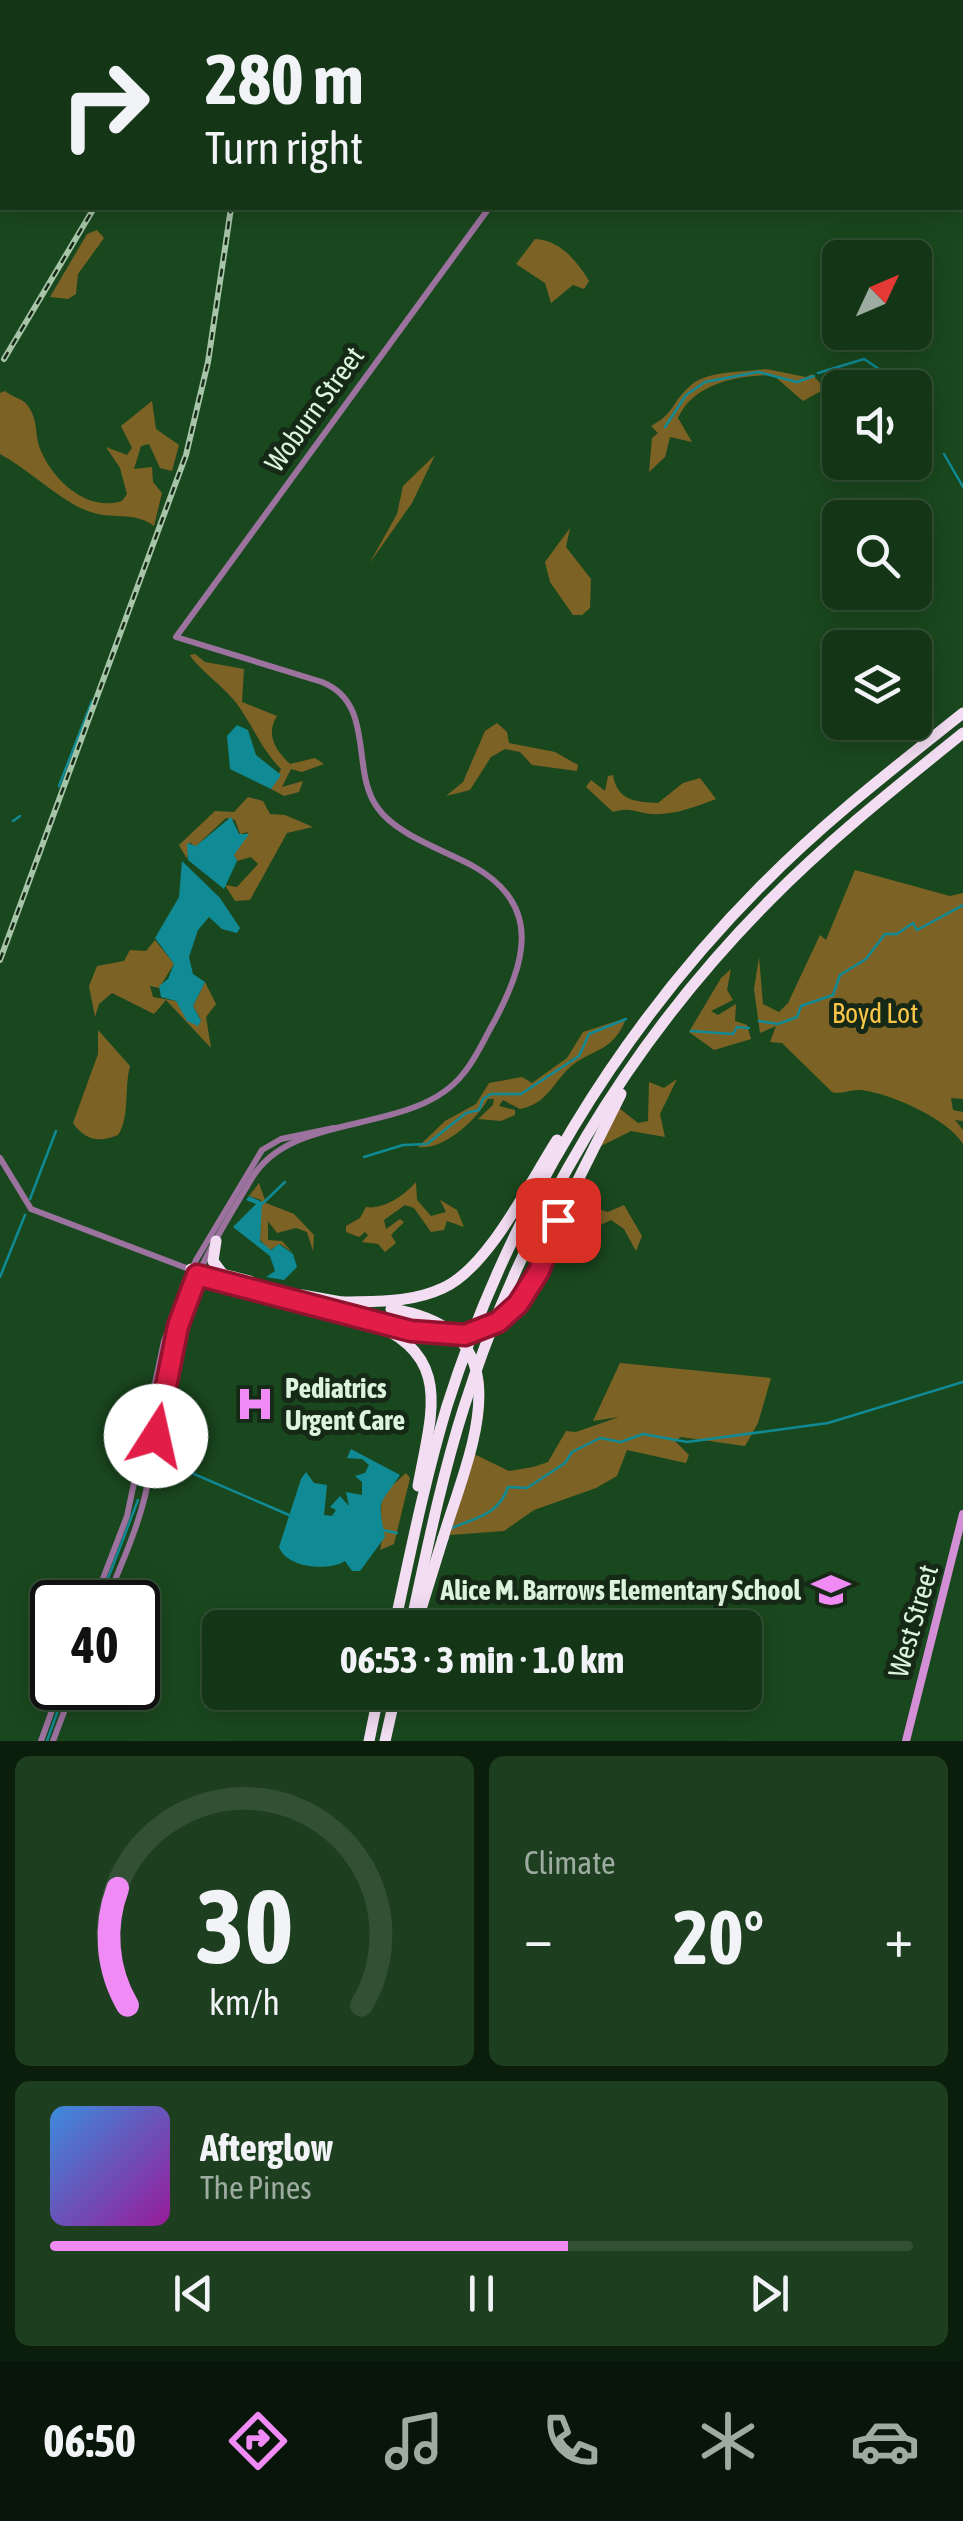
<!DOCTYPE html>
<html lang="en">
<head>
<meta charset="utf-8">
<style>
  :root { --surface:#143616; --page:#1d3e1f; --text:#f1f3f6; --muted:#9daba1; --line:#335035; --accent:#f08bf6 }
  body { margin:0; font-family:"Asap Condensed",sans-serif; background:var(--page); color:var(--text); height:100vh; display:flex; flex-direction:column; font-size:38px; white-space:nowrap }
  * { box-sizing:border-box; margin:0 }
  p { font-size:32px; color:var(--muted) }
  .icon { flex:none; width:55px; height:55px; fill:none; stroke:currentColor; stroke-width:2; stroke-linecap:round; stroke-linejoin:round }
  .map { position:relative; height:1741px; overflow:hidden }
  .side { display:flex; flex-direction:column; gap:15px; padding:15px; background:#0b1e0c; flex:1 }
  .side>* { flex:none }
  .top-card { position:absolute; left:0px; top:0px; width:965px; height:210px; box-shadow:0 5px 25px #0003,0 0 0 2px var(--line); background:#143616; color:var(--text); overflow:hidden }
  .needle { width:65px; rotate:46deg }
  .buttons { position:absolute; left:822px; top:240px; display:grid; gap:20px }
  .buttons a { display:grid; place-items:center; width:110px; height:110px; border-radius:15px; background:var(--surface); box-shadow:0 5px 25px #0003,0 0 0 2px var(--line); font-size:50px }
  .speed { position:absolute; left:30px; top:1580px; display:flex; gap:20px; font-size:50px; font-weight:700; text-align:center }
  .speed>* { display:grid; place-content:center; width:130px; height:130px; border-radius:50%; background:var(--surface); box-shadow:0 5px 25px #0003,0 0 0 2px var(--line); line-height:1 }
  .speed .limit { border:5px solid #111; border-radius:15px; background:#fff; color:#111 }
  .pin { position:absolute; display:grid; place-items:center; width:85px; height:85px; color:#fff; margin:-42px; border-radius:20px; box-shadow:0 5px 15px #0006 }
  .me { position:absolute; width:110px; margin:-55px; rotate:10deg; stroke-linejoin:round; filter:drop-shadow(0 0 8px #0008) }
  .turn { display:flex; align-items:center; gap:35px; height:210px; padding:0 40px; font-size:45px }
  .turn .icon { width:130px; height:130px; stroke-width:2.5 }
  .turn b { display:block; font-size:70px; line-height:85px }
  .big { font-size:75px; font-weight:700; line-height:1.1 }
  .side .card { flex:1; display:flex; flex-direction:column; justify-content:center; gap:15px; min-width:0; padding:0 35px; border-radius:15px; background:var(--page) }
  .side .dial { align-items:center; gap:0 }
  .dial svg { height:260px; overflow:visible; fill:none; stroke:var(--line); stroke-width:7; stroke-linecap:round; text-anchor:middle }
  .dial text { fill:var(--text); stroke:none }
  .song { display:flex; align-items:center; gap:30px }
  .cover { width:120px; height:120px; border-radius:15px; background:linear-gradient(135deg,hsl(210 70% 55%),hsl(300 70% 35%)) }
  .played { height:10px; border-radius:5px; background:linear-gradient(90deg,var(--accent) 60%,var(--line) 60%) }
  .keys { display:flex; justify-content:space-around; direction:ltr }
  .heat { display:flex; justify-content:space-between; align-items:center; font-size:55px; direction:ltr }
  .side .tiles { flex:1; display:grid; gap:15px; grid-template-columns:1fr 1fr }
  .card:last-child { grid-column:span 2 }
  .trip { position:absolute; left:202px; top:1610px; width:560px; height:100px; border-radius:15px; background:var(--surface); box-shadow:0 5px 25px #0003,0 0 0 2px var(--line); font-weight:700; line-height:100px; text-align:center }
  .tabs { display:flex; height:160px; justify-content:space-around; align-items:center; background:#081609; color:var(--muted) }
  .tabs .icon { width:70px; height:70px }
  .tabs .active { color:var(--accent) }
  .tabs b { font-size:45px; color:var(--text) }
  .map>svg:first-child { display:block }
  .green { fill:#7d6225 }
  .water { fill:#108a95 }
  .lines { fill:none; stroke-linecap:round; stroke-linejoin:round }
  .stream { stroke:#108a95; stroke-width:2.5 }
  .tertiary { stroke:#9c729e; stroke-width:6 }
  .secondary { stroke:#d28fd5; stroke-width:8 }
  .motorway { stroke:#f2ddf2; stroke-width:11 }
  .rail-casing { stroke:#a6c4a7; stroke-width:6 }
  .rail { stroke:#162916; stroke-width:2.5; stroke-dasharray:8; stroke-linecap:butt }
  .motorway-bridge { stroke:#f2ddf2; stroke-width:11 }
  .route-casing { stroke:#92132f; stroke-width:25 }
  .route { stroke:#e11d48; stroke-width:18 }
  .labels { text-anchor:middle; stroke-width:10; stroke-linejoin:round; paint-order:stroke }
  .street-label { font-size:28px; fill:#dbf4db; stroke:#162916 }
  .park-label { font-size:28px; fill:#fbc648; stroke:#162916 }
  .poi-label { font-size:28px; font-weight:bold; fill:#dbf4db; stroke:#162916; text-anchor:start }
</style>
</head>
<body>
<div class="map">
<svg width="963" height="1741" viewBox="0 0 963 1741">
  <rect width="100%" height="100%" fill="#1a481e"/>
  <!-- green -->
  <g class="green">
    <polygon points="97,230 104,238 78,274 76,294 68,299 50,297 87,234"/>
    <path d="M535 239C560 240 577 261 589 281L584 289 573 285 551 303 545 283 516 264Z"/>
    <path d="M766 369 806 377 812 374 825 389 803 401 773 375C738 376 695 382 678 418L692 442 670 437 665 457 649 472 652 438 658 433 651 426C675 413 671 403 689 387 706 370 742 373 766 369Z"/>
    <path d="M5 391C13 398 23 398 28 406 39 422 34 435 41 451 54 481 87 512 122 501L127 494 120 468 106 447 127 455 132 448 121 426 152 401 156 429 179 445 172 471 160 468 149 444 141 446 134 469 152 467 153 482 162 493 154 526C136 512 116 519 94 513 64 505 30 470 0 454V393Z"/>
    <polygon points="435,455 412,503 369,564 397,514 403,486"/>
    <polygon points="570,528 566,547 591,579 590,608 582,615 573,615 550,582 545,562"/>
    <path d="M195 654 205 662 244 669 242 702 277 716C265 735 276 751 290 764L315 758 324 764 302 772 291 769 282 787 303 781 299 792 284 796 271 789 281 769C259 747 252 722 233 699 223 687 194 664 190 655Z"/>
    <polygon points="497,723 507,732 509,743 555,752 578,765 577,771 532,765 520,752 505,749 491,757 470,790 446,796 463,782 485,731"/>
    <path d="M613 775C617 800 634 802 658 803L683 783 700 778 716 799C695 807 667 818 644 813 630 810 627 808 613 812L586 787 591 780 605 791 608 776Z"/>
    <polygon points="248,797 263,801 270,814 285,815 313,827 287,833 250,900 235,901 225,885 237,887 258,864 251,857 237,861 234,855 248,832 240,834 235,820 226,818 195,847 190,842 187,859 179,845 215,811 234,812"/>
    <path d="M855 870 950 896 963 893V1099L951 1098 953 1110 963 1112V1121L955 1120 963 1130V1144C948 1119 892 1094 861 1090 849 1089 842 1095 832 1092L782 1043 770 1042 776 1026 760 1033 754 989 759 957 763 1004 779 1012 788 1003 820 935 826 940Z"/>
    <polygon points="155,940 174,964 159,988 150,986 153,997 176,1001 182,1011 201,1020 193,1006 205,982 216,1004 206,1017 211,1048 166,1000 154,1014 112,993 99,1004 95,1017 89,986 97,966 124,961 130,950 146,951"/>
    <polygon points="731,969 727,990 733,1000 711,1011 718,1015 736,1004 735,1021 747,1025 751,1039 714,1050 689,1032 721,978"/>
    <path d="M626 1018C615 1050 594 1049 574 1064 553 1080 550 1103 520 1109L503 1100 499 1106 515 1110V1115L501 1121 478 1119 493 1105 494 1099H488C478 1118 444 1151 418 1147L445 1121 476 1104 489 1083 522 1077 532 1083 567 1058 583 1032Z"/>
    <path d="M98 1030 130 1066C124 1088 130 1118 118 1135 98 1143 85 1140 73 1123L98 1054Z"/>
    <polygon points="677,1079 660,1114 665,1137 631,1131 599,1147 619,1108 638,1123 648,1121 649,1082 664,1088"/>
    <path d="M416 1182 417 1200 431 1216 446 1212 440 1200 457 1210 464 1227 447 1221 444 1230 431 1232 414 1208 405 1205 384 1220 386 1229 400 1219 404 1222 391 1235 396 1243 385 1252 378 1244 362 1242 368 1235 365 1232 359 1237 346 1232V1226L360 1218 366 1207C383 1210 405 1195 416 1182Z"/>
    <polygon points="259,1183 266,1203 294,1214 314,1235 313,1251 307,1232 296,1228 277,1233 268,1221 268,1240 282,1241 292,1252 280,1244 270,1250 260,1240 261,1200 249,1196"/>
    <polygon points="624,1205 642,1236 636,1251 624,1229 611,1220 580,1235 572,1233 561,1246 547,1252 561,1225 567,1227 597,1209 608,1212"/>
    <polygon points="620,1363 771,1378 758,1423 745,1446 681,1437 675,1441 689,1455 686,1463 627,1450 617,1476 596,1488 534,1510 504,1531 450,1535 474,1454 509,1471 533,1467 548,1462 566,1431 576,1432 619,1417 593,1421"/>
    <path d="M406 1473 410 1478 394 1544 380 1550C385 1530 378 1517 383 1494Z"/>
  </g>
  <!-- water -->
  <g class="water">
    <polygon points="237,725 248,730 256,755 281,775 271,789 230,769 227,736"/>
    <polygon points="231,817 239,834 249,834 234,855 237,861 224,889 188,860 187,843 196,846"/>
    <polygon points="182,861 220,898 240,928 237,933 222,929 209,917 198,930 189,957 193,974 205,982 193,1006 201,1021 198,1026 187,1021 176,1001 161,997 159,986 168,979 174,964 155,938 179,897"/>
    <polygon points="249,1196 262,1202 260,1241 271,1250 279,1244 293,1254 297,1267 284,1280 266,1277 275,1271 270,1256 233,1227 256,1204 246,1200"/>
    <path d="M351 1449 400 1475C379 1507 377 1497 385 1537L360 1571H352L345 1561C330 1571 287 1569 279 1547L301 1479 306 1472 314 1483 327 1485 324 1515 332 1516 336 1510 330 1507 340 1496 349 1506 346 1492 362 1495V1482L355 1476 365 1473 369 1465 362 1459 347 1458Z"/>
  </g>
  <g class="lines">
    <!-- stream -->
    <g class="stream">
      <polyline points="818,373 864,359 885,373 893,388"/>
      <polyline points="665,427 686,395 705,382 758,372 797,382 814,376"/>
      <polyline points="915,434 933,445"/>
      <polyline points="944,454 963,487"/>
      <polyline points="59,786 92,701"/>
      <polyline points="13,821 20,816"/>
      <polyline points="759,1021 778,1024 797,1017 801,1006 833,995 840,975 866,959 885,934 897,934 913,923 917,930 963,905"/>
      <polyline points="691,1031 733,1034 737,1027 749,1028"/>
      <polyline points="364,1157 403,1145 427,1144 466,1113 479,1110 483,1099 491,1094 521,1094 579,1056 589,1034 626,1019"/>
      <polyline points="30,1199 56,1131"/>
      <polyline points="260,1206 285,1182"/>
      <polyline points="0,1277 25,1215"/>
      <polyline points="157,1458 289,1515"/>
      <polyline points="140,1485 152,1427"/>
      <path d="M452 1528C475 1518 499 1515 508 1487L527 1488 565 1463 572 1452 600 1438 621 1442 643 1434 687 1442 828 1423 963 1382"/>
      <polyline points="382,1530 397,1533"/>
      <polyline points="99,1602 138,1500"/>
      <polyline points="47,1741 66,1688"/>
    </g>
    <!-- tertiary -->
    <g class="tertiary">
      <polyline points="0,1158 31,1209 189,1269"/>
      <polyline points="94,1602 127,1516 164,1341 196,1260 262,1150 281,1139 334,1128"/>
      <path d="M106 1602C120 1567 136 1533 145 1496 158 1438 161 1375 180 1318 197 1268 225 1223 252 1178 293 1109 413 1137 463 1074 476 1059 484 1039 494 1022 525 963 544 906 473 866 444 850 396 835 377 807 350 769 376 704 322 682L176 637 489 208"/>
      <polyline points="41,1741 60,1688"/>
      <polyline points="53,1741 73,1688"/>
    </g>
    <!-- secondary -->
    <g class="secondary">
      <polyline points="919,0 921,2"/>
      <polyline points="67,2 70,0"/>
      <polyline points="684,2 688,0"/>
      <polyline points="0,49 2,47"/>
      <polyline points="962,53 963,53"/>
      <polyline points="0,159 2,160"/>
      <polyline points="906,1741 963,1514"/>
    </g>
    <!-- motorway -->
    <g class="motorway">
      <polyline points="558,1220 621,1094"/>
      <polyline points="216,1241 213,1261 222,1273"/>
      <polyline points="191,1269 197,1275 368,1320"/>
      <polyline points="210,1271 250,1281"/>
      <polyline points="302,1295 347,1303"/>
      <path d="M343 1302C378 1301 411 1303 443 1288 488 1268 530 1182 557 1140"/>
      <path d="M361 1318C454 1353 433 1406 418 1486"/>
      <polyline points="421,1609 443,1538"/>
      <path d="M394 1628C410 1554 425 1479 447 1406 509 1211 617 1031 762 885 824 822 894 768 963 713"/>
      <path d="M410 1628C426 1554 441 1479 464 1407 524 1218 629 1042 769 901 829 840 896 787 963 733"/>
      <polyline points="369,1741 379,1692"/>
      <polyline points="385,1741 396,1692"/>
    </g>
    <!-- rail casing -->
    <g class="rail-casing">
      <g id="rail">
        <polyline points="240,2 241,0"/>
        <polyline points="4,359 94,208"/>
        <polyline points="0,960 186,455 208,362 231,208"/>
      </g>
    </g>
    <!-- rail -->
    <use href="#rail" class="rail"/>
    <!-- motorway-bridge -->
    <g class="motorway-bridge">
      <path d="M391 1309C529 1330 470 1450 443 1538"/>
      <path d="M411 1331C505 1350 530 1298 558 1220"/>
    </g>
  </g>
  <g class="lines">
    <!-- route casing -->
    <g class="route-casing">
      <polyline id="route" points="156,1436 178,1326 197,1275 411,1331 465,1335 498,1322 518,1304 539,1271 558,1220"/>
    </g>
    <!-- route -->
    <use href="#route" class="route"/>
  </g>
  <!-- icons -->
  <defs>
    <g id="hospital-bare" transform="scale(3)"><path d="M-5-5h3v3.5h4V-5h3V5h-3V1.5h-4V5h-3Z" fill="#f08bf6" stroke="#162916" stroke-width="2.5" paint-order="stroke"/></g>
    <g id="school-bare" transform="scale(3)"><path d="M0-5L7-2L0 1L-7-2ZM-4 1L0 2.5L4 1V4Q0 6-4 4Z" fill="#f08bf6" stroke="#162916" stroke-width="2.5" paint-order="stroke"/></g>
  </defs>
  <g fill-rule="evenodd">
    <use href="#hospital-bare" x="255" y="1404"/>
    <use href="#school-bare" x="831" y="1590"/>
  </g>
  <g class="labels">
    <!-- street labels -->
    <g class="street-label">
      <text transform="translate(314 409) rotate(-54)" y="10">Woburn Street</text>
      <text transform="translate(913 1621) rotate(-74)" y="10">West Street</text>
    </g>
    <!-- park labels -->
    <g class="park-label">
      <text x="875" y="1023">Boyd Lot</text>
    </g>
    <!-- poi labels -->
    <g class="poi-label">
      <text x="285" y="1398">Pediatrics<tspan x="285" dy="32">Urgent Care</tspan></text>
      <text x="801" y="1600" text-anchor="end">Alice M. Barrows Elementary School</text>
    </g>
  </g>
</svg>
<div class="buttons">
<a><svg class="needle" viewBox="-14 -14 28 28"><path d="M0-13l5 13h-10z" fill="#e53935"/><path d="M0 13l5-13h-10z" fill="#9daba1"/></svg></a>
<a><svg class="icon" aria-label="sound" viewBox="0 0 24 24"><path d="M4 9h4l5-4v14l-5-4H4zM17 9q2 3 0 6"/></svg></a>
<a><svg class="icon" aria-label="search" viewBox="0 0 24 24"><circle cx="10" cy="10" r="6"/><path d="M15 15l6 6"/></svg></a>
<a><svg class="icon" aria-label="layers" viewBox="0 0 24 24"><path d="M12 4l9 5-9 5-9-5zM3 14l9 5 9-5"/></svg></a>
</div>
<div class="speed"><div class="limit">40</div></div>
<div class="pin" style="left:558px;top:1220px;background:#d93025"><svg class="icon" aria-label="arrive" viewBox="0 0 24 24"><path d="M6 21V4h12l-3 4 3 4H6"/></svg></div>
<svg class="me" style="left:156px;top:1436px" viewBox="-20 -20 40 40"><circle r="19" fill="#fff"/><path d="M0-13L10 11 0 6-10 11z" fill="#e11d48"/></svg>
<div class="trip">06:53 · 3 min · 1.0 km</div>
<div class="top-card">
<div class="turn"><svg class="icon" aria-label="right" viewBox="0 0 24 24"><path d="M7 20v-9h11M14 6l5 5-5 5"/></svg><div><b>280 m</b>Turn right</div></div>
</div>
</div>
<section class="side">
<div class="tiles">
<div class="card dial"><svg viewBox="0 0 100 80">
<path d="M14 69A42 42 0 1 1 86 69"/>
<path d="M14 69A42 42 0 0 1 11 33" stroke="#f08bf6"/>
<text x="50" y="56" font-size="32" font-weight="700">30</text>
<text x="50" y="72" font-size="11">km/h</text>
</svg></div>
<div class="card"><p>Climate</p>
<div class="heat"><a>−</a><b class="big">20°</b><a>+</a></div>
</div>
<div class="card">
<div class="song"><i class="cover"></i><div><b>Afterglow</b><p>The Pines</p></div></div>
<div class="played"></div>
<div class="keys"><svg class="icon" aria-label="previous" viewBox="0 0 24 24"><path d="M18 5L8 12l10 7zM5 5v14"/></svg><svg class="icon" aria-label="pause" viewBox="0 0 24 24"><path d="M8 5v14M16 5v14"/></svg><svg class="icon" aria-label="next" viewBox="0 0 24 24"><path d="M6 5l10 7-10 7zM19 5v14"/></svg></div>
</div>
</div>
</section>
<nav class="tabs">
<b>06:50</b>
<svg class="icon active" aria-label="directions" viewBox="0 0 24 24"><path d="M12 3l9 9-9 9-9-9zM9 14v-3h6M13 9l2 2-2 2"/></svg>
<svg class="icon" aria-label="music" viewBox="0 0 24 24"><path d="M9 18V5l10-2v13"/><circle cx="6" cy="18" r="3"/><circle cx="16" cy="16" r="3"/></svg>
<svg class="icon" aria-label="phone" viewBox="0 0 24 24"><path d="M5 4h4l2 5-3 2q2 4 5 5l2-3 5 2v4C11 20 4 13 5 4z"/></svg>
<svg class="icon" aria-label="climate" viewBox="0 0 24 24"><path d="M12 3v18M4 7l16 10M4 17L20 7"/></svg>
<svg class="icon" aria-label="car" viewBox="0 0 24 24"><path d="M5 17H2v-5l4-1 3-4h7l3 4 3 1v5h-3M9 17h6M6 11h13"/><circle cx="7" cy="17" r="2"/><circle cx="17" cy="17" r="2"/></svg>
</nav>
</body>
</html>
